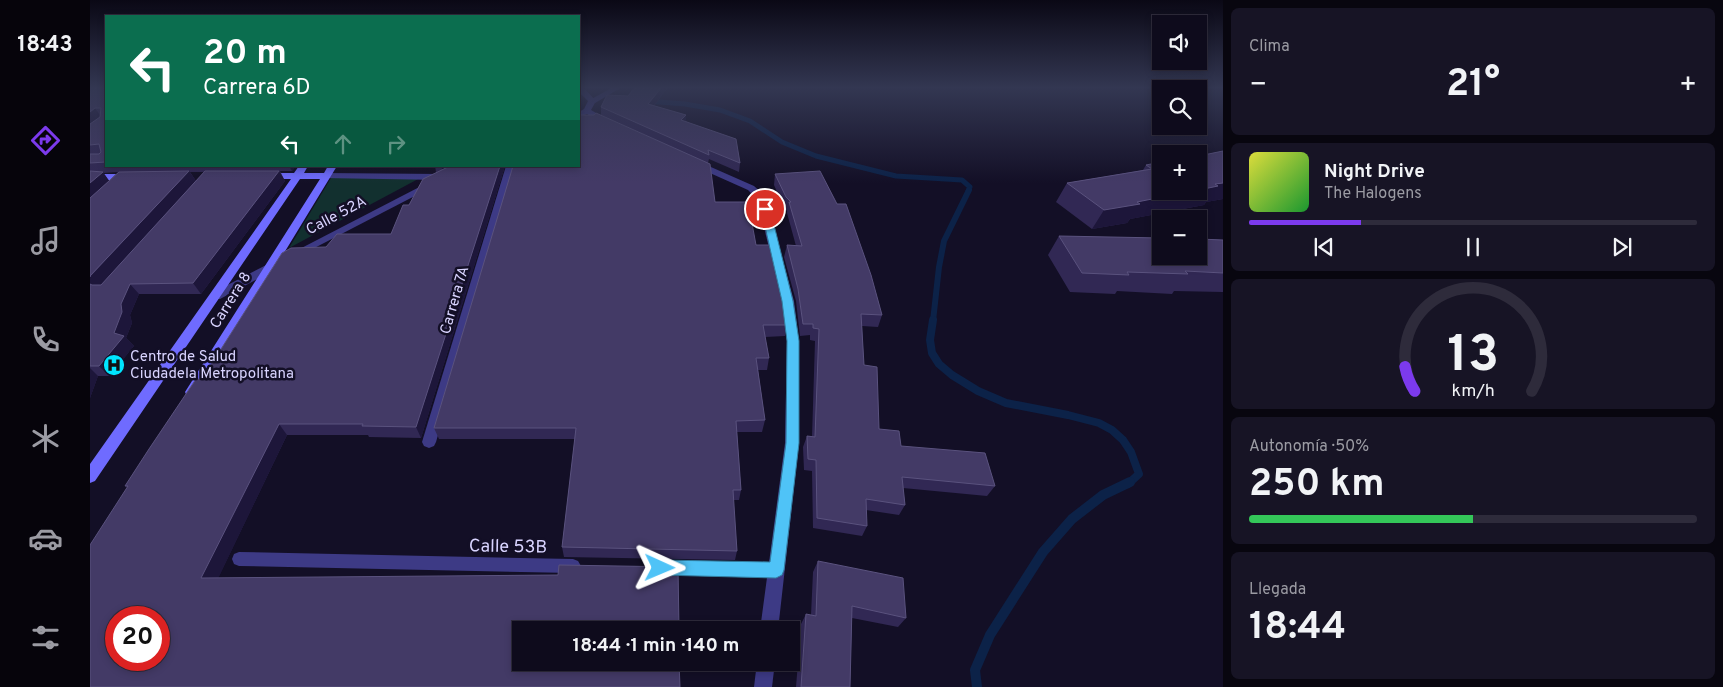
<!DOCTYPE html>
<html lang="es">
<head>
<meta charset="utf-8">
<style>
  :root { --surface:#0e0b1c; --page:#171425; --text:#f1f3f6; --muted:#9b9ba3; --line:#2e2b3b; --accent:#7c3aed }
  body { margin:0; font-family:Overpass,sans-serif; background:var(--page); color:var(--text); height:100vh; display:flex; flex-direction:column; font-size:19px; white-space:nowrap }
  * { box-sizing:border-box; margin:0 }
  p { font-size:16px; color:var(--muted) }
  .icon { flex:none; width:28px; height:28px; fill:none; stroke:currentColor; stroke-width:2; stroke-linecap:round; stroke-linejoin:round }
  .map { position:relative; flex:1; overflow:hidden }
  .sheet { display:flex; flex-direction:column; gap:8px; padding:8px; background:#08060f; width:500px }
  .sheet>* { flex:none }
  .top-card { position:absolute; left:15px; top:15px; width:475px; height:152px; border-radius:0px; box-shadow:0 2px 8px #0003,0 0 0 1px var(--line); background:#0b6e4f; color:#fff; overflow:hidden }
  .buttons { position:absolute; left:1062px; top:15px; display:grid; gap:10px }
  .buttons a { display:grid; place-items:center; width:55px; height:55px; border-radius:0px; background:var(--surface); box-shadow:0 2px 8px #0003,0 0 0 1px var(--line); font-size:25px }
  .speed { position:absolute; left:15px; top:606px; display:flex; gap:10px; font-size:25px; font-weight:700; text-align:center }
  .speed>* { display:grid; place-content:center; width:65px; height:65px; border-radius:50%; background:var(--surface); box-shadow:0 2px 8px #0003,0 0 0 1px var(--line); line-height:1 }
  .speed .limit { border:8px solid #d22; background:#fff; color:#111 }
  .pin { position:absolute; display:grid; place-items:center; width:42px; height:42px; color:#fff; margin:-21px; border:2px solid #fff; border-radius:50%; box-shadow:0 1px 5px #0007 }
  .me { position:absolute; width:55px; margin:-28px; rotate:91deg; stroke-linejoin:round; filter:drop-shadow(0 0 4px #0008) }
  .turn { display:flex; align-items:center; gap:18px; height:105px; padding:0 15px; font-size:22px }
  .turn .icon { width:65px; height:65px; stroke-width:2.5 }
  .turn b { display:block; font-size:35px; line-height:42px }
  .lanes { display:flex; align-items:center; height:48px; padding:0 15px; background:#0003; justify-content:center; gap:25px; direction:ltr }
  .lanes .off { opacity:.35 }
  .big { font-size:38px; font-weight:700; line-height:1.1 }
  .sheet .widget { flex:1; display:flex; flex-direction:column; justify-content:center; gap:8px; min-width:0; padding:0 18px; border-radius:8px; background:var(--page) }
  .sheet .dial { align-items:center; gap:0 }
  .dial svg { height:130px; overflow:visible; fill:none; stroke:var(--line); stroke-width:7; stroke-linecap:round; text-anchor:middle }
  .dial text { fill:var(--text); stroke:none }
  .song { display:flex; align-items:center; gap:15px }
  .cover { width:60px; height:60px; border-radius:8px; background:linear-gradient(135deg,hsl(60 70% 55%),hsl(130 70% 35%)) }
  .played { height:5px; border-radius:2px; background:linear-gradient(90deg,var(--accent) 25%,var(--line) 25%) }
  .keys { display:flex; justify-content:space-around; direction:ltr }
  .heat { display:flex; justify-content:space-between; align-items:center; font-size:28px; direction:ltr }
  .charge { height:8px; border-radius:4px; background:linear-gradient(90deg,#34c759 50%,var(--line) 0) }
  .trip { position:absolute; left:422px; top:621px; width:288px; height:50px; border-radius:0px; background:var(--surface); box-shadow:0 2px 8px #0003,0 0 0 1px var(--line); font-weight:700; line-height:50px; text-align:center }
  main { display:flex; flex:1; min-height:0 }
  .dock { display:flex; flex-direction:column; width:90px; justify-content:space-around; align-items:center; background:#06040b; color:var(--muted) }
  .dock .icon { width:35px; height:35px }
  .dock .selected { color:var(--accent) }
  .dock b { font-size:22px; color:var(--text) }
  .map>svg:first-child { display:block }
  .green { fill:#12302f }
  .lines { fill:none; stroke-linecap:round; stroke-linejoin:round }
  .stream-far3 { stroke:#0c2248; stroke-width:5 }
  .stream-far2 { stroke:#0c2248; stroke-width:6 }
  .stream-far1 { stroke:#0c2248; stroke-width:8 }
  .stream { stroke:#0c2248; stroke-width:10 }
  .lane { fill:#3d3a85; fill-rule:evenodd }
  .street { fill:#3d3a85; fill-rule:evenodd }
  .secondary { fill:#6f6bff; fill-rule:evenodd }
  .wall { fill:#312854; fill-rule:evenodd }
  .shaded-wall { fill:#1d163a }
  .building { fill:#433a66; stroke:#5a527e; fill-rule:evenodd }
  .route { fill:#4fc3f7; stroke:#337fa1 }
  .labels { text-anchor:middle; stroke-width:5; stroke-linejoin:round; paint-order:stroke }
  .street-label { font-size:15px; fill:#d9d4ff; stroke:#130f26 }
  .poi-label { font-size:15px; fill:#d9d4ff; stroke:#130f26; text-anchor:start }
  .near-street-label { font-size:18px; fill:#d9d4ff; stroke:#130f26 }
</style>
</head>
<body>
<main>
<nav class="dock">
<b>18:43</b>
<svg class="icon selected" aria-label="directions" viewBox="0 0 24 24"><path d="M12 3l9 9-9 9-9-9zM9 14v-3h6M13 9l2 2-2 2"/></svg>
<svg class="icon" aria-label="music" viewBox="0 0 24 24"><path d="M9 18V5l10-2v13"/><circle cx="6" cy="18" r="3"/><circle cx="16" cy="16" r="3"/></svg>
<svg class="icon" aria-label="phone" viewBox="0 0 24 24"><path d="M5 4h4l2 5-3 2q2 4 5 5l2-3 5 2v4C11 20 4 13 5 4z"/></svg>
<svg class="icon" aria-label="climate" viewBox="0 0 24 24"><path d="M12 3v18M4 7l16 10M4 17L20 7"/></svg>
<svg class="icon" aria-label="car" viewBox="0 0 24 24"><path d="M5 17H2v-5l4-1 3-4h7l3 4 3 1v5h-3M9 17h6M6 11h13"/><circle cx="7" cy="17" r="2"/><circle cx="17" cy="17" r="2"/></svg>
<svg class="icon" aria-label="filters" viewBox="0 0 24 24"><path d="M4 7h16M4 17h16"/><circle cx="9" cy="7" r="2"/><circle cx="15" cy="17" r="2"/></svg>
</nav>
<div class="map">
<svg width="1133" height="687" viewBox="0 0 1133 687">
  <rect width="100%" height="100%" fill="#130f26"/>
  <!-- green -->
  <polygon class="green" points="241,178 330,178 199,248"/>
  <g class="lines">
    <!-- stream-far3 -->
    <polyline class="stream-far3" points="556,101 595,104 630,110 660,121 692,142 726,156 806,176 872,180 880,187 878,191"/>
    <!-- stream-far2 -->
    <polyline class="stream-far2" points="843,321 849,267 854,241 879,190"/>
    <!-- stream-far1 -->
    <polyline class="stream-far1" points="843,320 840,340 842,353 849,364 862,375 888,391 916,403 978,415 1009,423 1022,430 1033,440 1041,452 1049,474 1038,484"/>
    <!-- stream -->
    <polyline class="stream" points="887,687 885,670 900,635 953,552 982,519 1013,495 1040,482"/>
    <!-- lane -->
    <g class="lane">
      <polygon points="523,87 532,87 505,103 498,101"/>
      <polygon points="149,552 483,559 488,561 491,566 488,571 483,573 149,566 144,564 142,559 144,554"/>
      <polygon points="574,561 686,563 691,565 694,570 691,575 686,577 574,575 569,573 566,568 569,563"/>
    </g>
    <!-- street -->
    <g class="street">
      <polygon points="489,87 493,87 506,101 501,110 520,121 520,125 514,125 497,114 489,117 489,112 494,109 498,101 489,92"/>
      <polygon points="605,160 664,186 675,196 704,301 709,341 709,443 688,630 670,630 695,443 697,341 692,301 667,199 658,190 602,165 600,163"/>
      <polygon points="416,166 426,166 346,442 344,446 339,448 334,446 332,442"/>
      <polygon points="236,173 352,174 357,177 352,180 233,178 231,176"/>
      <polygon points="341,181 346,184 344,186 207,257 203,258 198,255"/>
      <polygon points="186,260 190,261 191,264 190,267 130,299 122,299 120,296 122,293"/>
      <polygon points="667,662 685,662 682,687 664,687"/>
    </g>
    <!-- secondary -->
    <g class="secondary">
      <polygon points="209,166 218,166 214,173 234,173 238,166 247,166 107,396 102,397 97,396 95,392 230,179 210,179 5,481 0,483 0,464 201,179 175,179 170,176 175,173 204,173"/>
      <polygon points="0,174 40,174 45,177 40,180 0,180"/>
    </g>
  </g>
  <!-- wall -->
  <g class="wall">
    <polygon points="0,87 16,87 16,162 0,163"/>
    <polygon points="578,87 564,106 596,115 596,121 650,163 649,172 619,159 618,163 625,202 666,245 697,325 695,336 675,337 679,358 677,370 668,370 675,420 672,432 647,432 651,490 649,500 643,500 647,551 645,560 474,557 472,547 485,439 349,439 344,428 564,139 511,115 511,107 538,96"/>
    <polygon points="1133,151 1133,199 1116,202 1114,205 1040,219 1037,223 1002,229 966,202 977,183 1053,170 1056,165"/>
    <path d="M16 162V166H206L202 171H190L195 181 111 294H49L40 315 42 323 36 338 44 346 19 376H8L0 398V163ZM28 172 19 181 13 173ZM100 172H114L106 181Z"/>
    <polygon points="345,166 415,166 331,438 279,437 278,435 197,435 128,578 468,575 588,567 0,687 37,487 35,486 112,379 236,247 301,234 319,205 348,172 346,172"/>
    <polygon points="685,174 792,315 788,327 772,326 774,365 789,429 811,446 905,486 897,496 813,488 815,505 809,515 776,510 777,526 772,536 723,528 722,471 714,470 713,447 717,436 722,437 725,341 720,340 720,335 710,336 706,301 694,257 697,245 706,246 697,213 697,211 694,208 684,185"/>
    <polygon points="969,236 1133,240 1133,292 1084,291 1082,294 1027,291 1025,294 980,292 958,255"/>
    <polygon points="728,561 816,618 808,627 762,618 760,687 706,687 711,624 716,614 721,615 723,572"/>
  </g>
  <!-- shaded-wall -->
  <g class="shaded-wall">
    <polygon points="572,87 578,87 559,112 558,104"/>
    <polygon points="5,108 12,118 0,128 0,112"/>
    <polygon points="596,115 596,123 591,120"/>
    <polygon points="199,166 206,166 202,171"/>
    <polygon points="351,166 364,166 353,172"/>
    <polygon points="410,166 415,166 331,438 326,427"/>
    <polygon points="99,171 106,181 7,292 0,284 0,277"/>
    <polygon points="189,171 195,181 111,294 103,283"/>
    <polygon points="13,172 20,182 0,200 0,183"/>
    <polygon points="1133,183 1133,199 1116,202 1114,205 1040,219 1037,223 1002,229 1014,210 1047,202 1102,191 1109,191 1109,190 1125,184"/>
    <polygon points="40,284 49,294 40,315 42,323 36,338 44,346 19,376 9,366 24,333 31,304"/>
    <polygon points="0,368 8,376 0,398"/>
    <polygon points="189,424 197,435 124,587 111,578"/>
  </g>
  <!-- building -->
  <g class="building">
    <polygon points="0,87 16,87 16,162 0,163 0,154 9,154 11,152 9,144 0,145 0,124 10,117 11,108 5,108 0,112"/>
    <polygon points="545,87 572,87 558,104 596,115 591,120 646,139 650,163 618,150 619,155 511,107 517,95 538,96"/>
    <polygon points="506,113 620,164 625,202 658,202 666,245 681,245 692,290 697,325 673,325 679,358 666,358 675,420 646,421 651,490 643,490 647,551 472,547 486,428 344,428 423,166 489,166 489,115 504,115"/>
    <polygon points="1133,151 1133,183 1125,184 1128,186 1109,190 1109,156"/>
    <polygon points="1071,162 1071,191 1102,191 1047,202 1050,204 1014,210 977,183 1062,169 1056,165"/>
    <path d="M360 166H410L326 427 272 426 273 424H189L111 578 468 575 469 565 588 567 589 630H431V662H589L590 687H0V545L38 486H35L59 449 106 379H112L192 253 201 248 236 247 247 234H301L313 205H319L333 179ZM26 618H69V660H26Z"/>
    <polygon points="0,171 13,172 0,183"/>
    <polygon points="99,171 0,276 0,277 0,198 29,172"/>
    <polygon points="115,171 189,171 103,283 40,284 31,304 32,312 24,333 34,336 9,366 0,366 0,284 2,285 11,285"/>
    <polygon points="730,171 747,204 756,204 781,275 792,315 771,314 774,365 787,367 789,429 809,431 811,446 895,453 905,486 812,477 815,505 776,499 777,526 727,518 726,460 718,459 717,436 725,437 729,329 723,328 723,324 713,324 708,289 697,245 712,246 699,202 701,202 696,197 685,174"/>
    <polygon points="969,236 1071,238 1071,256 1109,256 1109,239 1133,240 1133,273 1095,271 1098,274 1037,272 1039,275 992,273"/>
    <polygon points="728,561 813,578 816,618 762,606 760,687 711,687 716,614 726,616"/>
  </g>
  <!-- sky -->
  <linearGradient id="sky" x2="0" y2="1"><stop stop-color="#0a0815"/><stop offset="0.48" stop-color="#333752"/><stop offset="1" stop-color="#333752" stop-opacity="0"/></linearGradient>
  <rect width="1133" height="183" fill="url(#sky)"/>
  <!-- route -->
  <polygon class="route" points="675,206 680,209 703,301 709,341 709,443 694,570 692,575 686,578 570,575 565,573 563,568 565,562 570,560 680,562 696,443 697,341 692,301 671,209"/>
  <!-- icons -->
  <defs>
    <g id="hospital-disc" transform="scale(1.125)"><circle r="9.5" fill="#00e5ff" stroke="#130f26"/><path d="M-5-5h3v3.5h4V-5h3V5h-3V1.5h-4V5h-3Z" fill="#111"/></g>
  </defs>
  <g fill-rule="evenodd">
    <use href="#hospital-disc" x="24" y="365"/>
  </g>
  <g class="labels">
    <!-- street labels -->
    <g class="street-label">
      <text transform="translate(246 215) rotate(-28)" y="5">Calle 52A</text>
      <text transform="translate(140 300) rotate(-58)" y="5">Carrera 8</text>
      <text transform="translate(364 300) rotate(-74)" y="5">Carrera 7A</text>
    </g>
    <!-- poi labels -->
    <g class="poi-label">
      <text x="40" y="361">Centro de Salud<tspan x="40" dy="17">Ciudadela Metropolitana</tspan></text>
    </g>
    <!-- near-street labels -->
    <g class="near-street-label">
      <text transform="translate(418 546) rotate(1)" y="6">Calle 53B</text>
    </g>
  </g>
</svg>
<div class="buttons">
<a><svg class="icon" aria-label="sound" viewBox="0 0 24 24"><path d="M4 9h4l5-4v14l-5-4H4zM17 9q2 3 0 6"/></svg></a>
<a><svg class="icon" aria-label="search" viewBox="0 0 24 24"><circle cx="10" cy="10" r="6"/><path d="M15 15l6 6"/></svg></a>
<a>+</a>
<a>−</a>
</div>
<div class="speed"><div class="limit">20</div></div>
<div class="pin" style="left:675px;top:209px;background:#d93025"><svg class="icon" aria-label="arrive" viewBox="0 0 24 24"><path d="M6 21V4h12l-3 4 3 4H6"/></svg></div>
<svg class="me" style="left:570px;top:568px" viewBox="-20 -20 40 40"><path d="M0-17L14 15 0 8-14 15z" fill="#4fc3f7" stroke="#fff" stroke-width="4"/></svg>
<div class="trip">18:44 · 1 min · 140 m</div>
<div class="top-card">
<div class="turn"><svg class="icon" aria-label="left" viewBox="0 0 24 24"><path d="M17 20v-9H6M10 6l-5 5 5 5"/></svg><div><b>20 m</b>Carrera 6D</div></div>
<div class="lanes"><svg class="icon" aria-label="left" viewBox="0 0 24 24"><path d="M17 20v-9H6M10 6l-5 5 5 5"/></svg><svg class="icon off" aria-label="ahead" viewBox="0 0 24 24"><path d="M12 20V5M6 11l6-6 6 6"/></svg><svg class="icon off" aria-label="right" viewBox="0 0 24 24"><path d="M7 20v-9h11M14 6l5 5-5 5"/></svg></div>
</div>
</div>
<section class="sheet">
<div class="widget"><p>Clima</p>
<div class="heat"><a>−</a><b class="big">21°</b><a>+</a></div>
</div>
<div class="widget">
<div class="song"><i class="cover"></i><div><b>Night Drive</b><p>The Halogens</p></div></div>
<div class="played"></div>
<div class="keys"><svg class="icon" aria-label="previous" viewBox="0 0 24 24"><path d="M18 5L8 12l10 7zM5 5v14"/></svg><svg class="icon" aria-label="pause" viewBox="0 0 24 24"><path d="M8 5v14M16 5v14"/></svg><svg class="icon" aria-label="next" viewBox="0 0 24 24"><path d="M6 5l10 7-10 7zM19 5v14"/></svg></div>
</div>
<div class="widget dial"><svg viewBox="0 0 100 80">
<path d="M14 69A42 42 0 1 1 86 69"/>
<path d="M14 69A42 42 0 0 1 8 54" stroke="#7c3aed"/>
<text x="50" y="56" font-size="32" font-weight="700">13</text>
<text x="50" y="72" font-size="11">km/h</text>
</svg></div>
<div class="widget"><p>Autonomía · 50%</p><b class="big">250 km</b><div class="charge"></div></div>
<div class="widget"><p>Llegada</p><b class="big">18:44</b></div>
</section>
</main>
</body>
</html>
